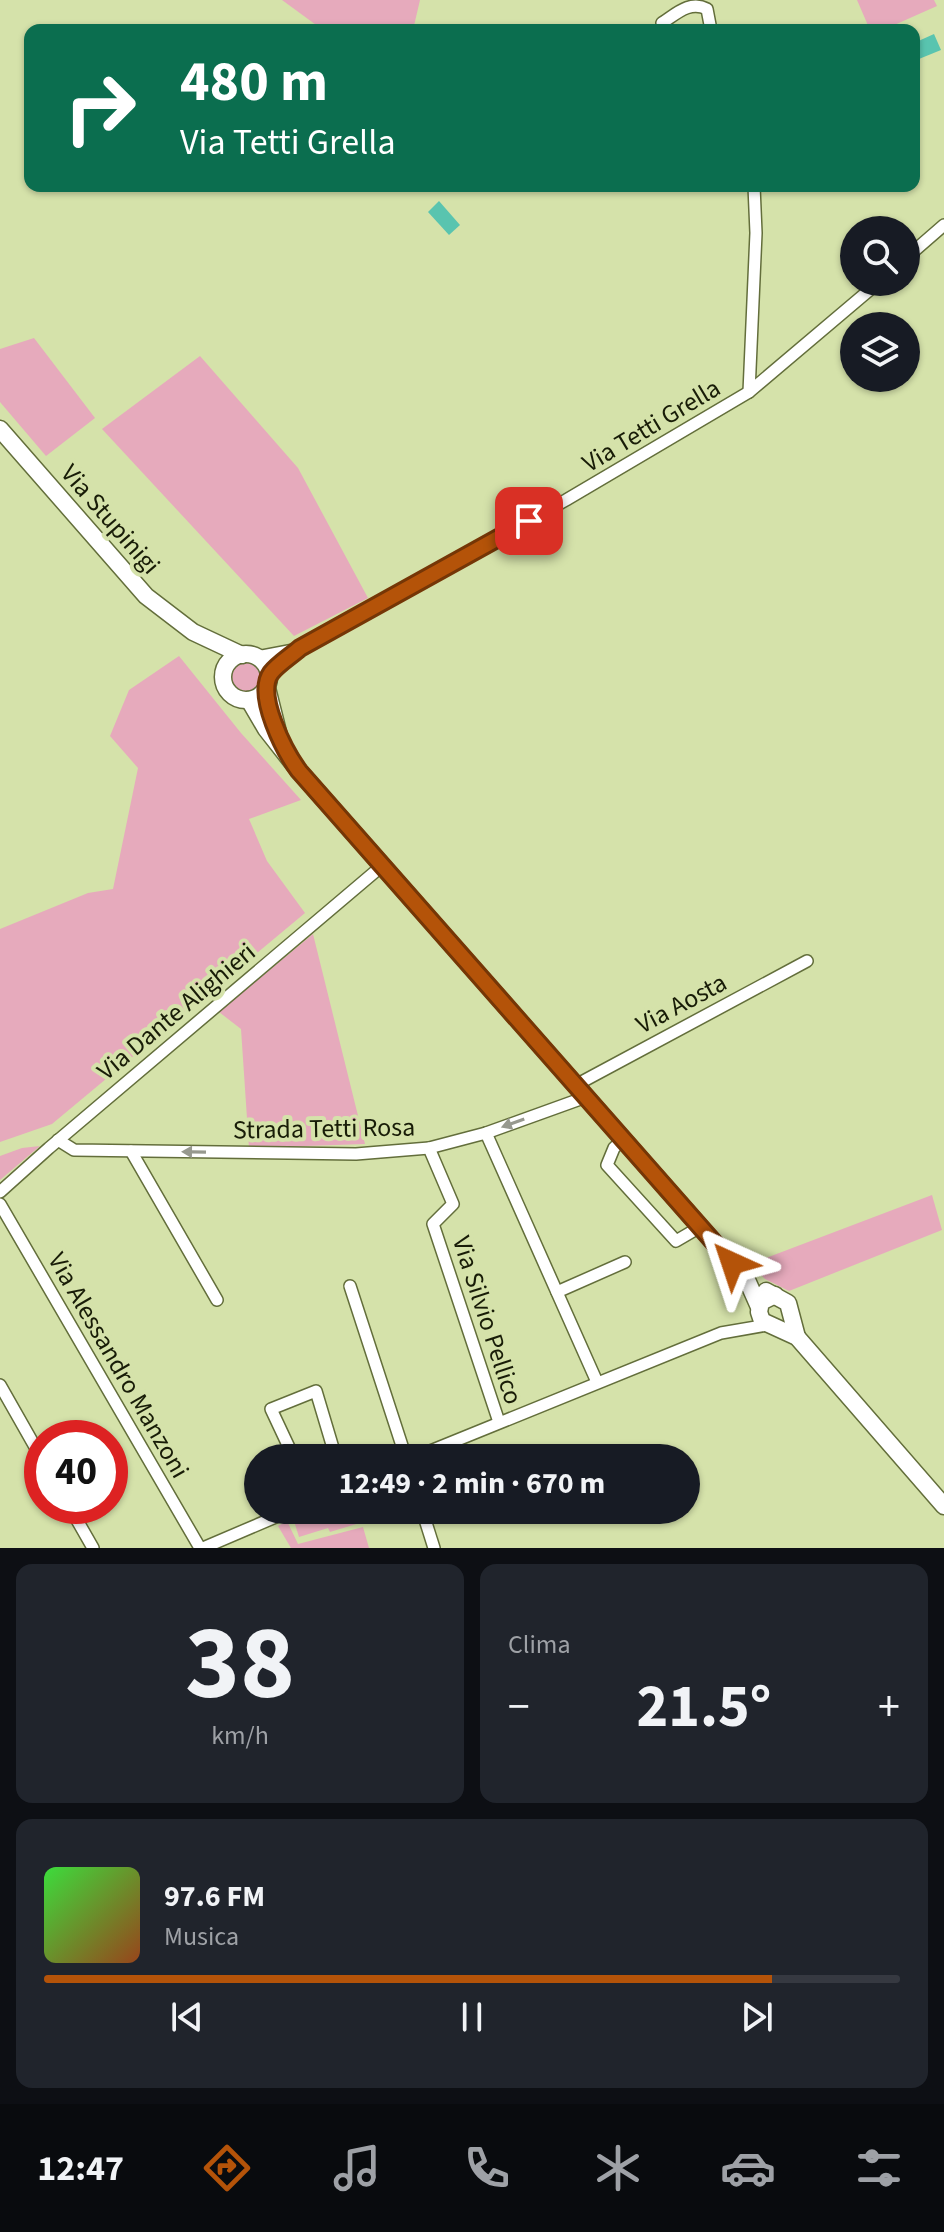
<!DOCTYPE html>
<html lang="it">
<head>
<meta charset="utf-8">
<style>
  :root { --surface:#171b24; --page:#20242c; --text:#f1f3f6; --muted:#9ea1a6; --line:#363941; --accent:#b45309 }
  body { margin:0; font-family:"Source Sans 3",sans-serif; background:var(--page); color:var(--text); height:100vh; display:flex; flex-direction:column; font-size:30px; white-space:nowrap }
  * { box-sizing:border-box; margin:0 }
  p { font-size:26px; color:var(--muted) }
  .icon { flex:none; width:44px; height:44px; fill:none; stroke:currentColor; stroke-width:2; stroke-linecap:round; stroke-linejoin:round }
  .map { position:relative; height:1548px; overflow:hidden }
  .panel { display:flex; flex-direction:column; gap:16px; padding:16px; background:#0d0f14; flex:1 }
  .panel>* { flex:none }
  .hud { position:absolute; left:24px; top:24px; width:896px; height:168px; border-radius:16px; box-shadow:0 2px 6px #0004; background:#0b6e4f; color:#fff; overflow:hidden }
  .tools { position:absolute; left:840px; top:216px; display:grid; gap:16px }
  .tools a { display:grid; place-items:center; width:80px; height:80px; border-radius:50%; background:var(--surface); box-shadow:0 2px 6px #0004; font-size:40px }
  .speed { position:absolute; left:24px; top:1420px; display:flex; gap:16px; font-size:40px; font-weight:700; text-align:center }
  .speed>* { display:grid; place-content:center; width:104px; height:104px; border-radius:50%; background:var(--surface); box-shadow:0 2px 6px #0004; line-height:1 }
  .speed .limit { border:12px solid #d22; background:#fff; color:#111 }
  .pin { position:absolute; display:grid; place-items:center; width:68px; height:68px; color:#fff; margin:-34px; border-radius:16px; box-shadow:0 4px 12px #0006 }
  .me { position:absolute; width:88px; margin:-44px; rotate:318deg; stroke-linejoin:round; filter:drop-shadow(0 0 6px #0008) }
  .turn { display:flex; align-items:center; gap:28px; height:168px; padding:0 24px; font-size:36px }
  .turn .icon { width:104px; height:104px; stroke-width:2.5 }
  .turn b { display:block; font-size:56px; line-height:68px }
  .big { font-size:60px; font-weight:700; line-height:1.1 }
  .panel .widget { flex:1; display:flex; flex-direction:column; justify-content:center; gap:12px; min-width:0; padding:0 28px; border-radius:16px; background:var(--page) }
  .panel .dial { align-items:center; gap:0 }
  .dial b { font-size:104px; line-height:1 }
  .song { display:flex; align-items:center; gap:24px }
  .cover { width:96px; height:96px; border-radius:12px; background:linear-gradient(135deg,hsl(120 70% 55%),hsl(20 70% 35%)) }
  .played { height:8px; border-radius:4px; background:linear-gradient(90deg,var(--accent) 85%,var(--line) 85%) }
  .keys { display:flex; justify-content:space-around; direction:ltr }
  .heat { display:flex; justify-content:space-between; align-items:center; font-size:44px; direction:ltr }
  .panel .tiles { flex:1; display:grid; gap:16px; grid-template-columns:1fr 1fr }
  .widget:last-child { grid-column:span 2 }
  .trip { position:absolute; left:244px; top:1444px; width:456px; height:80px; border-radius:40px; background:var(--surface); box-shadow:0 2px 6px #0004; font-weight:700; line-height:80px; text-align:center }
  .dock { display:flex; height:128px; justify-content:space-around; align-items:center; background:#090b0e; color:var(--muted) }
  .dock .icon { width:56px; height:56px }
  .dock .on { color:var(--accent) }
  .dock b { font-size:36px; color:var(--text) }
  .map>svg:first-child { display:block }
  .green { fill:#e6aabc }
  .water { fill:#59c4af }
  .lines { fill:none; stroke-linecap:round; stroke-linejoin:round }
  .street-casing { stroke:#636e3b; stroke-width:14 }
  .secondary-casing { stroke:#636e3b; stroke-width:19 }
  .street { stroke:#fff; stroke-width:11 }
  .secondary { stroke:#fff; stroke-width:16 }
  .oneway { fill:#97998f }
  .route-casing { stroke:#753606; stroke-width:20 }
  .route { stroke:#b45309; stroke-width:14 }
  .labels { text-anchor:middle; stroke-width:8; stroke-linejoin:round; paint-order:stroke }
  .street-label { font-size:26px; fill:#181c07; stroke:#d5e2aa }
</style>
</head>
<body>
<div class="map">
<svg width="944" height="1548" viewBox="0 0 944 1548">
  <rect width="100%" height="100%" fill="#d5e2aa"/>
  <!-- green -->
  <g class="green">
    <polygon points="282,0 420,0 413,30 323,30"/>
    <polygon points="857,0 934,0 937,6 883,30 870,30"/>
    <polygon points="34,338 95,418 46,456 0,402 0,349"/>
    <polygon points="200,356 298,468 368,598 294,636 102,429"/>
    <polygon points="179,656 241,733 301,800 249,819 267,861 305,913 52,1124 0,1142 0,929 88,893 113,889 138,768 110,736 129,690"/>
    <circle cx="246" cy="677" r="16"/>
    <polygon points="313,934 365,1144 249,1148 241,1029 219,1012"/>
    <polygon points="40,1146 0,1180 0,1156 22,1148"/>
    <polygon points="932,1195 942,1230 789,1291 765,1279 750,1264"/>
    <polygon points="324,1510 359,1510 363,1522 330,1532 328,1528 299,1537 294,1521 324,1513"/>
    <polygon points="287,1521 298,1544 363,1527 369,1548 291,1548 278,1526"/>
  </g>
  <!-- water -->
  <g class="water">
    <polygon points="934,34 941,50 914,61 914,43"/>
    <polygon points="439,201 460,225 449,235 428,212"/>
  </g>
  <g class="lines">
    <!-- street casing -->
    <g class="street-casing">
      <g id="street">
        <path d="M662 23C676 14 690 0 707 9L711 30"/>
        <polyline points="906,258 944,225"/>
        <polyline points="749,392 756,233 754,186"/>
        <polyline points="257,657 299,649"/>
        <polyline points="269,675 300,648 566,500 749,392 879,282"/>
        <polyline points="576,1085 807,961"/>
        <polyline points="486,1133 597,1382"/>
        <polyline points="623,1139 614,1148 607,1165 676,1241 700,1227"/>
        <polyline points="58,1140 74,1150 356,1154 429,1148 486,1133 586,1097"/>
        <polyline points="429,1148 453,1204 433,1224 499,1422"/>
        <polyline points="131,1151 217,1300"/>
        <polyline points="0,1192 49,1148 383,865"/>
        <polyline points="0,1204 200,1548"/>
        <polyline points="350,1286 406,1458"/>
        <polyline points="557,1292 625,1262"/>
        <polyline points="0,1385 42,1459"/>
        <polyline points="294,1458 271,1409 316,1391 336,1458"/>
        <polyline points="413,1458 721,1333 767,1325"/>
        <polyline points="69,1506 93,1548"/>
        <polyline points="422,1510 434,1548"/>
        <polyline points="203,1548 292,1510"/>
      </g>
    </g>
    <!-- secondary casing -->
    <g class="secondary-casing">
      <g id="secondary">
        <polyline points="0,429 146,596 193,632 242,655"/>
        <circle cx="246" cy="677" r="23"/>
        <polyline points="267,688 279,736"/>
        <polyline points="249,700 266,729 299,771 747,1280 759,1307"/>
        <polyline points="766,1291 788,1303 797,1337"/>
        <polyline points="775,1295 761,1302 759,1312 762,1321 797,1337 944,1506"/>
      </g>
    </g>
    <!-- street -->
    <use href="#street" class="street"/>
    <!-- secondary -->
    <use href="#secondary" class="secondary"/>
  </g>
  <!-- one-way arrows -->
  <defs><path id="oneway-solid" d="M-6-.8H1V-3.2L6.5 0L1 3.2V.8H-6Z" transform="scale(2)"/></defs>
  <g class="oneway">
    <use href="#oneway-solid" transform="translate(513 1123) rotate(160)"/>
    <use href="#oneway-solid" transform="translate(194 1152) rotate(-179)"/>
  </g>
  <g class="lines">
    <!-- route casing -->
    <g class="route-casing">
      <path id="route" d="M529 521 300 648C291 656 278 664 271 673 255 695 285 752 299 771L732 1263"/>
    </g>
    <!-- route -->
    <use href="#route" class="route"/>
  </g>
  <g class="labels">
    <!-- street labels -->
    <g class="street-label">
      <text transform="translate(651 425) rotate(-31)" y="9">Via Tetti Grella</text>
      <text transform="translate(111 519) rotate(49)" y="9">Via Stupinigi</text>
      <text transform="translate(681 1003) rotate(-28)" y="9">Via Aosta</text>
      <text transform="translate(176 1011) rotate(-40)" y="9">Via Dante Alighieri</text>
      <text transform="translate(324 1128) rotate(-1)" y="9">Strada Tetti Rosa</text>
      <text transform="translate(488 1320) rotate(72)" y="9">Via Silvio Pellico</text>
      <text transform="translate(119 1365) rotate(60)" y="9">Via Alessandro Manzoni</text>
    </g>
  </g>
</svg>
<div class="tools">
<a><svg class="icon" aria-label="search" viewBox="0 0 24 24"><circle cx="10" cy="10" r="6"/><path d="M15 15l6 6"/></svg></a>
<a><svg class="icon" aria-label="layers" viewBox="0 0 24 24"><path d="M12 4l9 5-9 5-9-5zM3 14l9 5 9-5"/></svg></a>
</div>
<div class="speed"><div class="limit">40</div></div>
<div class="pin" style="left:529px;top:521px;background:#d93025"><svg class="icon" aria-label="arrive" viewBox="0 0 24 24"><path d="M6 21V4h12l-3 4 3 4H6"/></svg></div>
<svg class="me" style="left:732px;top:1263px" viewBox="-20 -20 40 40"><path d="M0-17L14 15 0 8-14 15z" fill="#b45309" stroke="#fff" stroke-width="4"/></svg>
<div class="trip">12:49 · 2 min · 670 m</div>
<div class="hud">
<div class="turn"><svg class="icon" aria-label="right" viewBox="0 0 24 24"><path d="M7 20v-9h11M14 6l5 5-5 5"/></svg><div><b>480 m</b>Via Tetti Grella</div></div>
</div>
</div>
<section class="panel">
<div class="tiles">
<div class="widget dial"><b>38</b><p>km/h</p></div>
<div class="widget"><p>Clima</p>
<div class="heat"><a>−</a><b class="big">21.5°</b><a>+</a></div>
</div>
<div class="widget">
<div class="song"><i class="cover"></i><div><b>97.6 FM</b><p>Musica</p></div></div>
<div class="played"></div>
<div class="keys"><svg class="icon" aria-label="previous" viewBox="0 0 24 24"><path d="M18 5L8 12l10 7zM5 5v14"/></svg><svg class="icon" aria-label="pause" viewBox="0 0 24 24"><path d="M8 5v14M16 5v14"/></svg><svg class="icon" aria-label="next" viewBox="0 0 24 24"><path d="M6 5l10 7-10 7zM19 5v14"/></svg></div>
</div>
</div>
</section>
<nav class="dock">
<b>12:47</b>
<svg class="icon on" aria-label="directions" viewBox="0 0 24 24"><path d="M12 3l9 9-9 9-9-9zM9 14v-3h6M13 9l2 2-2 2"/></svg>
<svg class="icon" aria-label="music" viewBox="0 0 24 24"><path d="M9 18V5l10-2v13"/><circle cx="6" cy="18" r="3"/><circle cx="16" cy="16" r="3"/></svg>
<svg class="icon" aria-label="phone" viewBox="0 0 24 24"><path d="M5 4h4l2 5-3 2q2 4 5 5l2-3 5 2v4C11 20 4 13 5 4z"/></svg>
<svg class="icon" aria-label="climate" viewBox="0 0 24 24"><path d="M12 3v18M4 7l16 10M4 17L20 7"/></svg>
<svg class="icon" aria-label="car" viewBox="0 0 24 24"><path d="M5 17H2v-5l4-1 3-4h7l3 4 3 1v5h-3M9 17h6M6 11h13"/><circle cx="7" cy="17" r="2"/><circle cx="17" cy="17" r="2"/></svg>
<svg class="icon" aria-label="filters" viewBox="0 0 24 24"><path d="M4 7h16M4 17h16"/><circle cx="9" cy="7" r="2"/><circle cx="15" cy="17" r="2"/></svg>
</nav>
</body>
</html>
